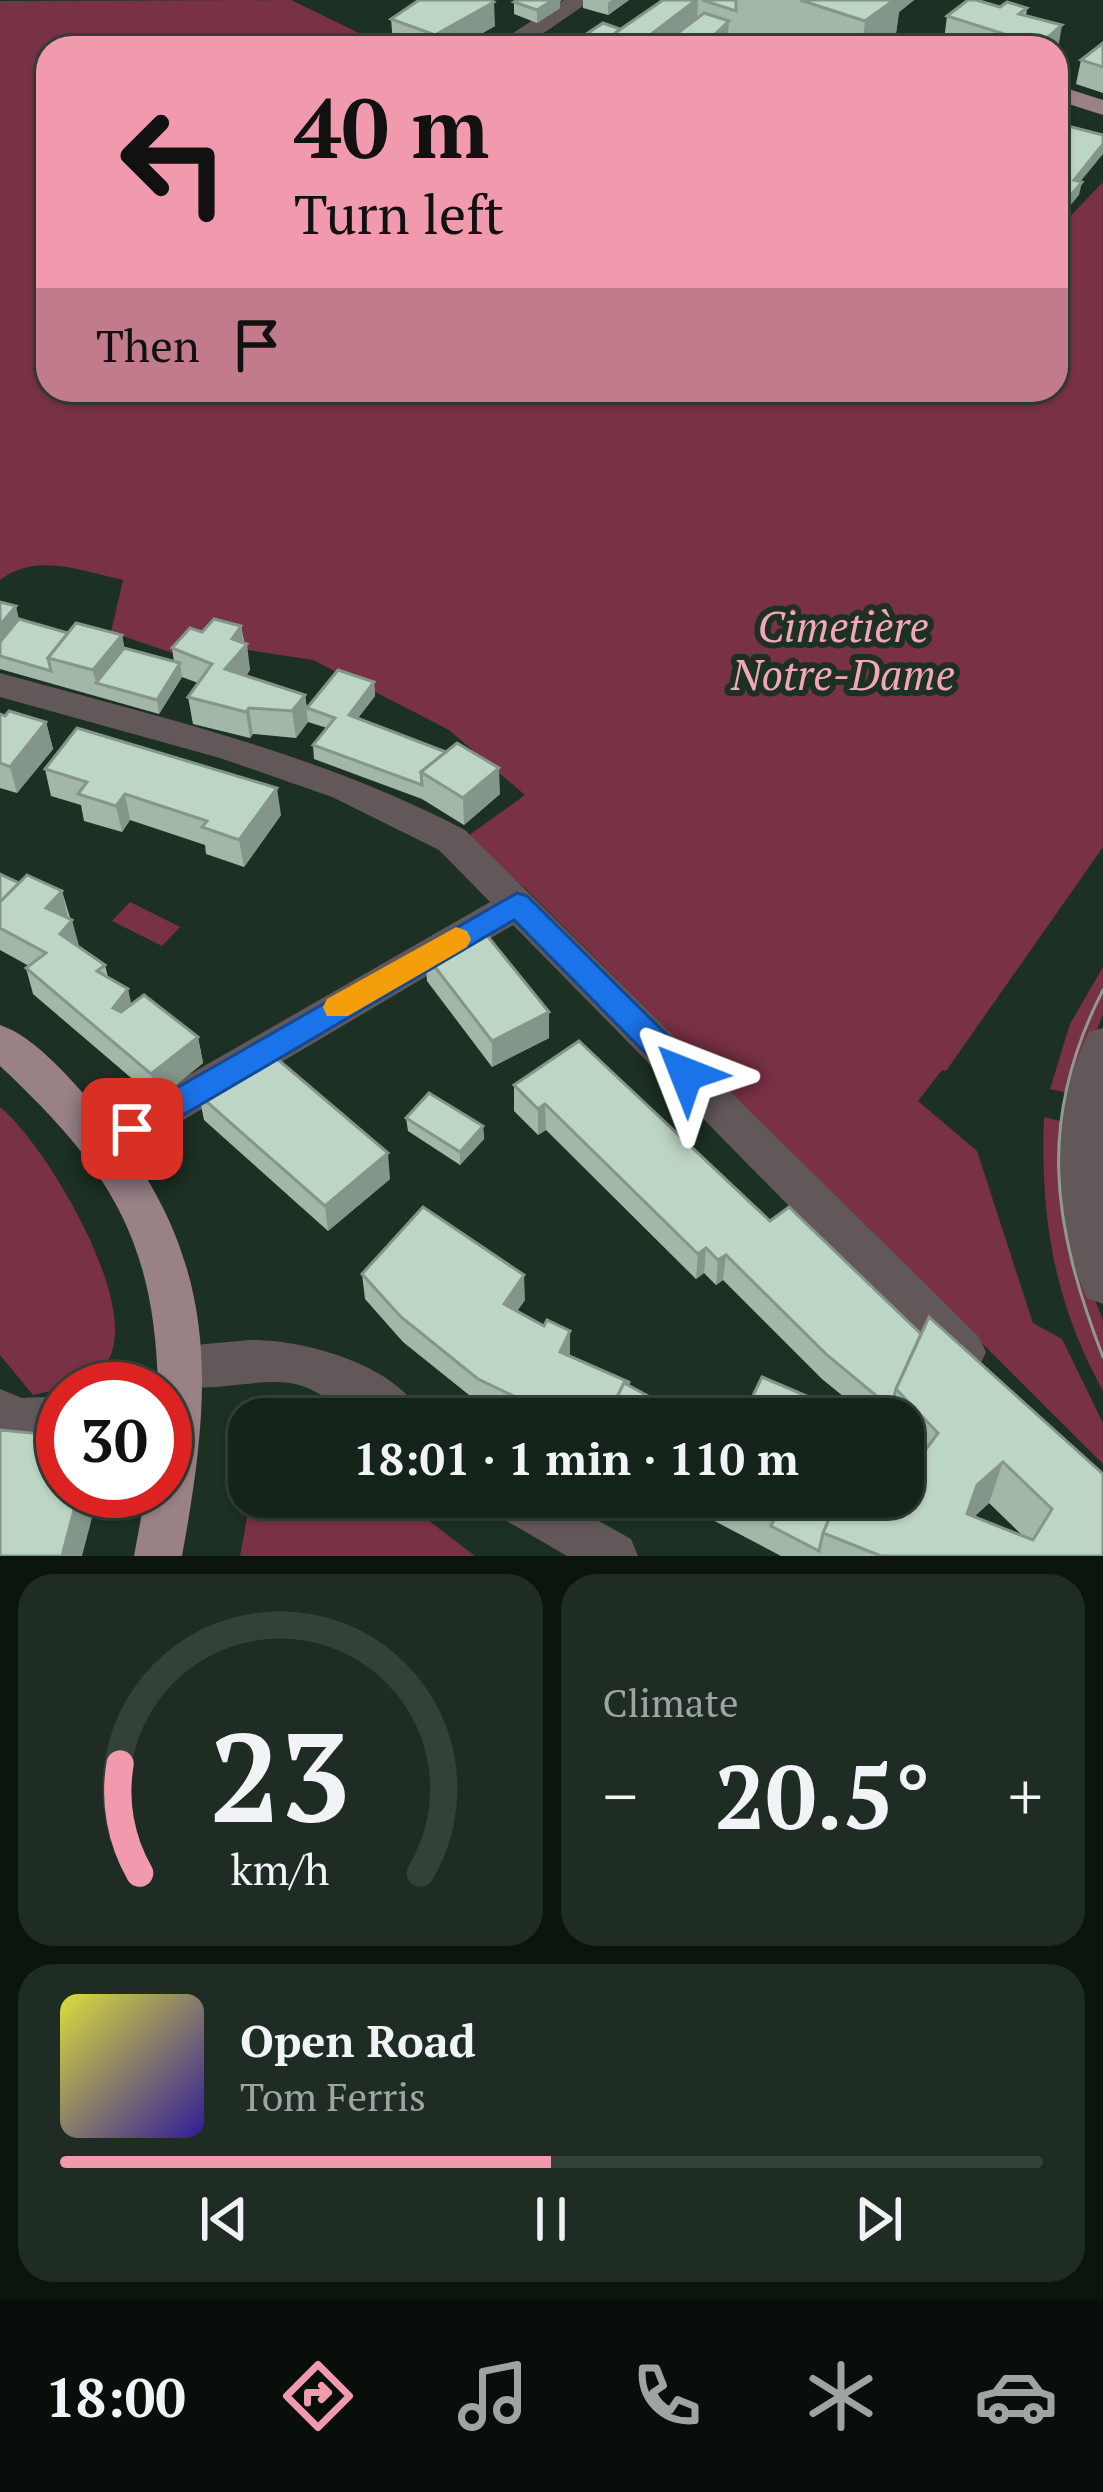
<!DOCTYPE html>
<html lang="en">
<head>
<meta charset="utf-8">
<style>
  :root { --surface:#15241a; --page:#1e2c23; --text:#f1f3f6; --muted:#9da4a2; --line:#344139; --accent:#f29aad }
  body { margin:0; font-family:"PT Serif",serif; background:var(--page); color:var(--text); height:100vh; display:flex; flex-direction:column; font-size:45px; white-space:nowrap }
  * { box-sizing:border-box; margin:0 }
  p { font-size:39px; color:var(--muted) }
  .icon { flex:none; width:66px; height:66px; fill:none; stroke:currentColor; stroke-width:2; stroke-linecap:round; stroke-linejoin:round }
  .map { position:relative; height:1556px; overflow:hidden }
  .panel { display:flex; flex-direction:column; gap:18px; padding:18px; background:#0c140e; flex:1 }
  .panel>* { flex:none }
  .hud { position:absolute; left:36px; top:36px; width:1032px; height:366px; border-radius:36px; box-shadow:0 3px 9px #0004,0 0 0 3px var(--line); background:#f29aad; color:#111; overflow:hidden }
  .speed { position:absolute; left:36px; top:1362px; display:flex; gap:24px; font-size:60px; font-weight:700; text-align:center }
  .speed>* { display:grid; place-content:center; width:156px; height:156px; border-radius:50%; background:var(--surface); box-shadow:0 3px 9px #0004,0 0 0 3px var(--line); line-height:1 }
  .speed .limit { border:18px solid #d22; background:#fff; color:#111 }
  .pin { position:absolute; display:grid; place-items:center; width:102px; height:102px; color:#fff; margin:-51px; border-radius:24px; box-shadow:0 6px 18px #0006 }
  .me { position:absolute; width:132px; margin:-66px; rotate:315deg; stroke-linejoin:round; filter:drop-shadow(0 0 9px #0008) }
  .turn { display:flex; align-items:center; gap:42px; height:252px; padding:0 60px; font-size:54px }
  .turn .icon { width:156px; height:156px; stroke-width:2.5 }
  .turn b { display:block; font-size:84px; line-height:102px }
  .then { display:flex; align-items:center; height:114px; padding:0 60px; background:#0003; gap:24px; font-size:45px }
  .big { font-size:90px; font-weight:600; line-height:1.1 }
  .panel .card { flex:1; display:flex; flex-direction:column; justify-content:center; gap:18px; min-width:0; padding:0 42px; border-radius:36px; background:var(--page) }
  .panel .dial { align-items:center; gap:0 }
  .dial svg { height:312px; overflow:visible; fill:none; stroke:var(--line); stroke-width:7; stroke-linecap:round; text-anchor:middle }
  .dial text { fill:var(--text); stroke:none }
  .song { display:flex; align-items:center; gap:36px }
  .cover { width:144px; height:144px; border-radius:18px; background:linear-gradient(135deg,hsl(60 70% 55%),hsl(250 70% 35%)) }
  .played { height:12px; border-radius:6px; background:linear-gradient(90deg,var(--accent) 50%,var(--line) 50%) }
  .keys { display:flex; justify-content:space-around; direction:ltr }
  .heat { display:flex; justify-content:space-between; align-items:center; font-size:66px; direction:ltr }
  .panel .tiles { flex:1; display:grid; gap:18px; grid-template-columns:1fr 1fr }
  .card:last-child { grid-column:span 2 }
  .trip { position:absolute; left:228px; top:1398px; width:696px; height:120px; border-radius:36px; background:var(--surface); box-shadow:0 3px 9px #0004,0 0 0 3px var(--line); font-weight:600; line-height:120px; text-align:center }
  .tabs { display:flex; height:192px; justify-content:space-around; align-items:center; background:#080e0a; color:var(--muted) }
  .tabs .icon { width:84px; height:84px }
  .tabs .selected { color:var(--accent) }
  .tabs b { font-size:54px; color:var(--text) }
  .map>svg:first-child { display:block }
  .green { fill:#793145 }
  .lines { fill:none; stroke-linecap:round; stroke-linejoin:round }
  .minor { fill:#625759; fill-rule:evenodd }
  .major { fill:#998186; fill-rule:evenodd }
  .tram { stroke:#8c9b90; stroke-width:3 }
  .wall { fill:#a3b7a9; fill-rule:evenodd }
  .shaded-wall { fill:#849589 }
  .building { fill:#bdd5c4; stroke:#849589; stroke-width:3; fill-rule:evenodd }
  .route { fill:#1a73e8; stroke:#114b97; stroke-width:3 }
  .slow { fill:#f59e0b }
  .labels { text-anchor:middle; stroke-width:12; stroke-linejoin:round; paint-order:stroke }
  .park-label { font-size:42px; font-style:italic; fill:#f3a6b6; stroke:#1c3023 }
</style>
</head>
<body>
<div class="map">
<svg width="1103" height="1556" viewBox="0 0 1103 1556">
  <rect width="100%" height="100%" fill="#1c3023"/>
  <!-- green -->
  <g class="green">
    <path d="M291 0 390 48H48V390H1056V231L1103 182V847L946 1071 942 1070 918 1101 977 1151 1033 1323 1062 1339 1103 1423V1464L526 889 465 838 525 795 449 730 313 660 235 648 181 656 111 632 123 580C81 571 37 552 0 580V1Z"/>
    <polygon points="130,902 180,927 162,946 112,921"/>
    <polygon points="1103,967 1103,1014 1073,1094 1050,1089 1070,1024"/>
    <path d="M0 1107C45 1143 152 1318 102 1369 85 1387 56 1389 33 1395L0 1355Z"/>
    <path d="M1044 1117 1068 1123 1082 1267 1103 1320V1391C1054 1302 1040 1217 1044 1117Z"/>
    <polygon points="251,1497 398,1497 475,1556 240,1556"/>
  </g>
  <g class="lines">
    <!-- minor -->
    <g class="minor">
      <polygon points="564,0 592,0 529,43 513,43 513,33"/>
      <path d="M0 673C159 717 318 753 465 830L979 1337 986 1352 979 1367 963 1373 947 1367 513 925 121 1157 106 1162 91 1157 85 1144 91 1131 490 902 439 850 332 797 220 758 0 697Z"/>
      <path d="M1103 1028V1304L1087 1298C1050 1218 1048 1112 1089 1032Z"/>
      <path d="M250 1340C304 1339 401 1366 424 1419 406 1419 384 1423 367 1419 340 1413 320 1387 290 1383 250 1378 204 1396 167 1382L160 1367 167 1352 183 1346Z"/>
      <polygon points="0,1389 22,1398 63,1396 63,1440 21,1442 0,1433"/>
      <polygon points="486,1497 556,1497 631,1539 638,1556 567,1556 493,1513"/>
    </g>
    <!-- major -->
    <g class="major">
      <polygon points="764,0 799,0 934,48 898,48"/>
      <polygon points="1056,85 1103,100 1103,115 1056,100"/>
      <path d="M0 1025C33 1036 67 1075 90 1101 219 1250 216 1371 182 1556H134L146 1491H165V1389H158C155 1238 108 1167 0 1066Z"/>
    </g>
    <!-- tram -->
    <path class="tram" d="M1103 990C1036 1120 1052 1224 1103 1357"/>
  </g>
  <!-- wall -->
  <g class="wall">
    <polygon points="583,0 629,0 608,15 583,8"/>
    <polygon points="659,0 914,0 899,12 894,48 773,48 728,33 722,38 756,48 595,48 587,45 588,33 620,29 662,1"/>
    <polygon points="514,2 560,2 560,8 537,23 514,14"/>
    <polygon points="1000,7 1027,8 1026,16 1058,49 970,48 944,40 947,16"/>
    <polygon points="391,19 495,26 456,48 407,48 393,43"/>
    <polygon points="1103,43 1103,93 1076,84 1081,60"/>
    <polygon points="0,602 19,619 68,633 122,635 124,648 174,662 172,648 202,632 241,626 250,670 246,676 305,695 307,708 374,682 375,696 358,718 500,794 464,825 422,799 314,759 313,745 327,728 308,722 296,738 253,734 250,738 193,724 188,697 198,683 182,677 159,714 0,669"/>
    <polygon points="0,714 46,722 53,749 17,793 0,788"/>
    <polygon points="45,769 281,815 244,867 206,854 205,845 130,820 122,832 84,821 81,805 51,796"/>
    <polygon points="0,874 19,883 62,891 79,947 105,965 108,977 132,1004 198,1037 203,1063 157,1100 33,994 26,968 29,966 0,950"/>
    <polygon points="425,954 549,1038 492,1067 427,981"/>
    <path d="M579 1041 1103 1556H781L669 1497H903L910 1471 915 1464 903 1450V1419H871L822 1379 723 1280 716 1285 704 1273 696 1279 546 1130 538 1135 514 1111V1085ZM989 1503 1023 1536 974 1517Z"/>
    <polygon points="199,1095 390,1179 328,1231 204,1120"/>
    <polygon points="406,1118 483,1126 484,1139 460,1165 408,1131"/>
    <polygon points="362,1274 525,1300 517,1311 570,1356 629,1382 629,1385 691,1419 513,1419 479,1403 403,1342 365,1299"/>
  </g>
  <!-- shaded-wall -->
  <g class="shaded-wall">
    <polygon points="553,0 562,0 560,2 560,8 537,23 537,10"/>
    <polygon points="612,0 629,0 608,15 608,3"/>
    <polygon points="696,0 698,0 697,22 663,48 640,48 641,42"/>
    <polygon points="894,0 914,0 899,12 894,48 862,48 865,21"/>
    <polygon points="494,2 495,26 456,48 436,48 435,35"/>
    <polygon points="729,21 728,33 712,48 713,36"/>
    <polygon points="1062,25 1058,49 1056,51 1056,48 1038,48 1039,45"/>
    <polygon points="615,36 615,48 608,48 608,41"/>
    <polygon points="1103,144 1103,154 1071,193 1074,180"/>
    <polygon points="1082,182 1079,195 1056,223 1056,213"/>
    <polygon points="16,606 22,633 0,656 0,625"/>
    <polygon points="241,626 244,647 247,644 250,670 229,696 225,669 232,639"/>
    <polygon points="122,635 127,661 96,683 93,670"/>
    <polygon points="180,663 182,677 159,714 157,700"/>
    <polygon points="374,682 375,696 350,728 349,715"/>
    <polygon points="305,695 308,722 296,738 292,711"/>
    <polygon points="249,708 253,734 250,738 246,712"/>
    <polygon points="46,722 53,749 17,793 10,767"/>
    <polygon points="499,768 500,794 464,825 463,798"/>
    <polygon points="277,788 281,815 244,867 239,840"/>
    <polygon points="125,794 130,820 122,832 116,806"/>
    <polygon points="62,891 68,918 46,908"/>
    <polygon points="72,920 79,946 60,934"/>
    <polygon points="128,989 134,1015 119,1034 113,1008"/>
    <polygon points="549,1012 549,1038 492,1067 492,1041"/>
    <polygon points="198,1037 203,1063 157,1100 151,1074"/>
    <polygon points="545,1104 546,1130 538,1135 538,1109"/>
    <polygon points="483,1126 484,1139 460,1165 460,1152"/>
    <polygon points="388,1153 390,1179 328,1231 325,1206"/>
    <polygon points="706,1248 704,1273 696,1279 698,1254"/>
    <polygon points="726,1255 723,1280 716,1285 718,1260"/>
    <polygon points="524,1275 525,1300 505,1328 504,1304"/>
    <polygon points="570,1331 570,1355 560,1376 560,1352"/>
    <polygon points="1003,1462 989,1503 964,1526 977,1485"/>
    <polygon points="79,1491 99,1491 82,1556 62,1556"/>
  </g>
  <!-- building -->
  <g class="building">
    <polygon points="419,0 491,0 494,2 435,35 391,19"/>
    <polygon points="518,0 553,0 537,10 514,2"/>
    <polygon points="663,0 696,0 641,42 615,33"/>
    <polygon points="702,0 736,0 736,11"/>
    <polygon points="800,0 894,0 865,21"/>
    <polygon points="968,0 976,0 1000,7 1007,2 1027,8 1019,14 1062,25 1039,45 947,16"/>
    <polygon points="704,13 729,21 713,36 756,48 710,48 699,44 694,48 658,48"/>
    <polygon points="603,23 620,29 615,33 615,36 608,41 588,33"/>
    <polygon points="920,36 959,48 899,48 910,38"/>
    <polygon points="1103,43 1103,67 1081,60"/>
    <polygon points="1056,123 1103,135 1103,144 1074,180 1082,182 1056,213"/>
    <polygon points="0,602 16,606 0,625"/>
    <polygon points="19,619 68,633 48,658 51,671 0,656 0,642"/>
    <polygon points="214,619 241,626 232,639 247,644 225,669 305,695 292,711 249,708 246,712 188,697 212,664 172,648 190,628 202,632"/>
    <polygon points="76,623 122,635 93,670 48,658"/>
    <polygon points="124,648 180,663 157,700 96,683"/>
    <polygon points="338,670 374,682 349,715 446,752 421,772 422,785 313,745 335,718 307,708"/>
    <polygon points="9,711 46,722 10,767 0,763 0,714 5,716"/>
    <polygon points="77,728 277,788 239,840 202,827 207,821 125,794 116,806 78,794 87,782 45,769"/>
    <polygon points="457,743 499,768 463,798 421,772"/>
    <polygon points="0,874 19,883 0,902"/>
    <polygon points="27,875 62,891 46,908 72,920 60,934 105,965 97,971 128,989 113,1008 121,1012 144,995 198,1037 151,1074 26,968 46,953 0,928 0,902"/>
    <polygon points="481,928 549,1012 492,1041 425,954"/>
    <polygon points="579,1041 770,1221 789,1207 921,1334 896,1389 891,1408 827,1355 726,1255 718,1260 706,1248 698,1254 545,1104 538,1109 514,1085"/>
    <polygon points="262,1046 388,1153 325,1206 199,1095"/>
    <polygon points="429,1093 483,1126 460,1152 406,1118"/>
    <polygon points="423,1207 524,1275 504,1304 544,1326 547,1320 570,1331 560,1352 629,1382 628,1385 624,1383 606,1419 561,1419 478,1379 401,1317 362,1274"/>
    <path d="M929 1317 1103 1474V1556H881L823 1533 838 1497H903V1468L910 1471 938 1433 896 1389ZM1003 1462 1052 1509 1033 1540 967 1514 977 1485Z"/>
    <polygon points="762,1377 823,1403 816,1419 711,1419 721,1397 747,1408"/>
    <polygon points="624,1383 691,1419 606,1419"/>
    <polygon points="0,1430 63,1436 63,1491 79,1491 62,1556 0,1556"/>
    <polygon points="735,1497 782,1497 773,1516"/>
    <polygon points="784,1497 838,1497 823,1533 819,1551 771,1526"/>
  </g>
  <!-- route -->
  <polygon class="route" points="517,893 527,896 697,1065 702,1074 697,1083 686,1087 675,1083 514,920 144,1138 132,1142 121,1138 116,1129 121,1120"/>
  <!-- slow -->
  <polygon class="slow" points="456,927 467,931 471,939 467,947 348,1016 327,1016 323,1007 327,999"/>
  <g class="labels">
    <!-- park labels -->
    <g class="park-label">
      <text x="843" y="642">Cimetière<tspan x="843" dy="48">Notre-Dame</tspan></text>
    </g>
  </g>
</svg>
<div class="speed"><div class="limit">30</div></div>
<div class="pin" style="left:132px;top:1129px;background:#d93025"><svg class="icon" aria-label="arrive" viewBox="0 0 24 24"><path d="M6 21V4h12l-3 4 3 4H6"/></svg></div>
<svg class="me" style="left:686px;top:1074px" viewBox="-20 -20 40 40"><path d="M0-17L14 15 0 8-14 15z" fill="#1a73e8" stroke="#fff" stroke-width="4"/></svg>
<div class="trip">18:01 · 1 min · 110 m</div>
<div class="hud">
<div class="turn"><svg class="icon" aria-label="left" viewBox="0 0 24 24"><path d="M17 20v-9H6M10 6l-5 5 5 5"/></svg><div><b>40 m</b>Turn left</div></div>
<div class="then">Then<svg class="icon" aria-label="arrive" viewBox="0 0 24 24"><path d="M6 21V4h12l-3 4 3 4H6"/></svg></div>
</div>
</div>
<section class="panel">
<div class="tiles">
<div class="card dial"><svg viewBox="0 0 100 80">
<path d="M14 69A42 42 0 1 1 86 69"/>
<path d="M14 69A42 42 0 0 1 9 41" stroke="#f29aad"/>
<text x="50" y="56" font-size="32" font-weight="700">23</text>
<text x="50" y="72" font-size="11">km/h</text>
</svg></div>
<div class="card"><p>Climate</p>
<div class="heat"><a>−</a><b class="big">20.5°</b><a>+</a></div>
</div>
<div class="card">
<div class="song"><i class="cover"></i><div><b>Open Road</b><p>Tom Ferris</p></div></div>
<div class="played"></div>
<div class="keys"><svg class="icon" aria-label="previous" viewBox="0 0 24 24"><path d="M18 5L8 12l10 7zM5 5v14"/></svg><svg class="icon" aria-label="pause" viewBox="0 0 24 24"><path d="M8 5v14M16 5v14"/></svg><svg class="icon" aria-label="next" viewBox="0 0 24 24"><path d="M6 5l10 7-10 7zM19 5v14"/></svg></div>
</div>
</div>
</section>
<nav class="tabs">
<b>18:00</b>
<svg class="icon selected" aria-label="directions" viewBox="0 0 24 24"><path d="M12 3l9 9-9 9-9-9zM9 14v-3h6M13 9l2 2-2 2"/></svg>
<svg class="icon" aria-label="music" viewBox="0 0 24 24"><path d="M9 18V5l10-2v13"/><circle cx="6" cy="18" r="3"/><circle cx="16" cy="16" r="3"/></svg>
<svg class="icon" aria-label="phone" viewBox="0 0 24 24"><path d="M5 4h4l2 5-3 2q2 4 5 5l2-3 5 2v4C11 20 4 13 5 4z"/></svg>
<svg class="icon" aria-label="climate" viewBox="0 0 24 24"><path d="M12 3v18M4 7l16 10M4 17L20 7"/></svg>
<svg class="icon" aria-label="car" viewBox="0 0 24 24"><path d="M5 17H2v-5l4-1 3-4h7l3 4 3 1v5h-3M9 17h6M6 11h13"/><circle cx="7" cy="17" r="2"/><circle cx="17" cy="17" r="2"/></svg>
</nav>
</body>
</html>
